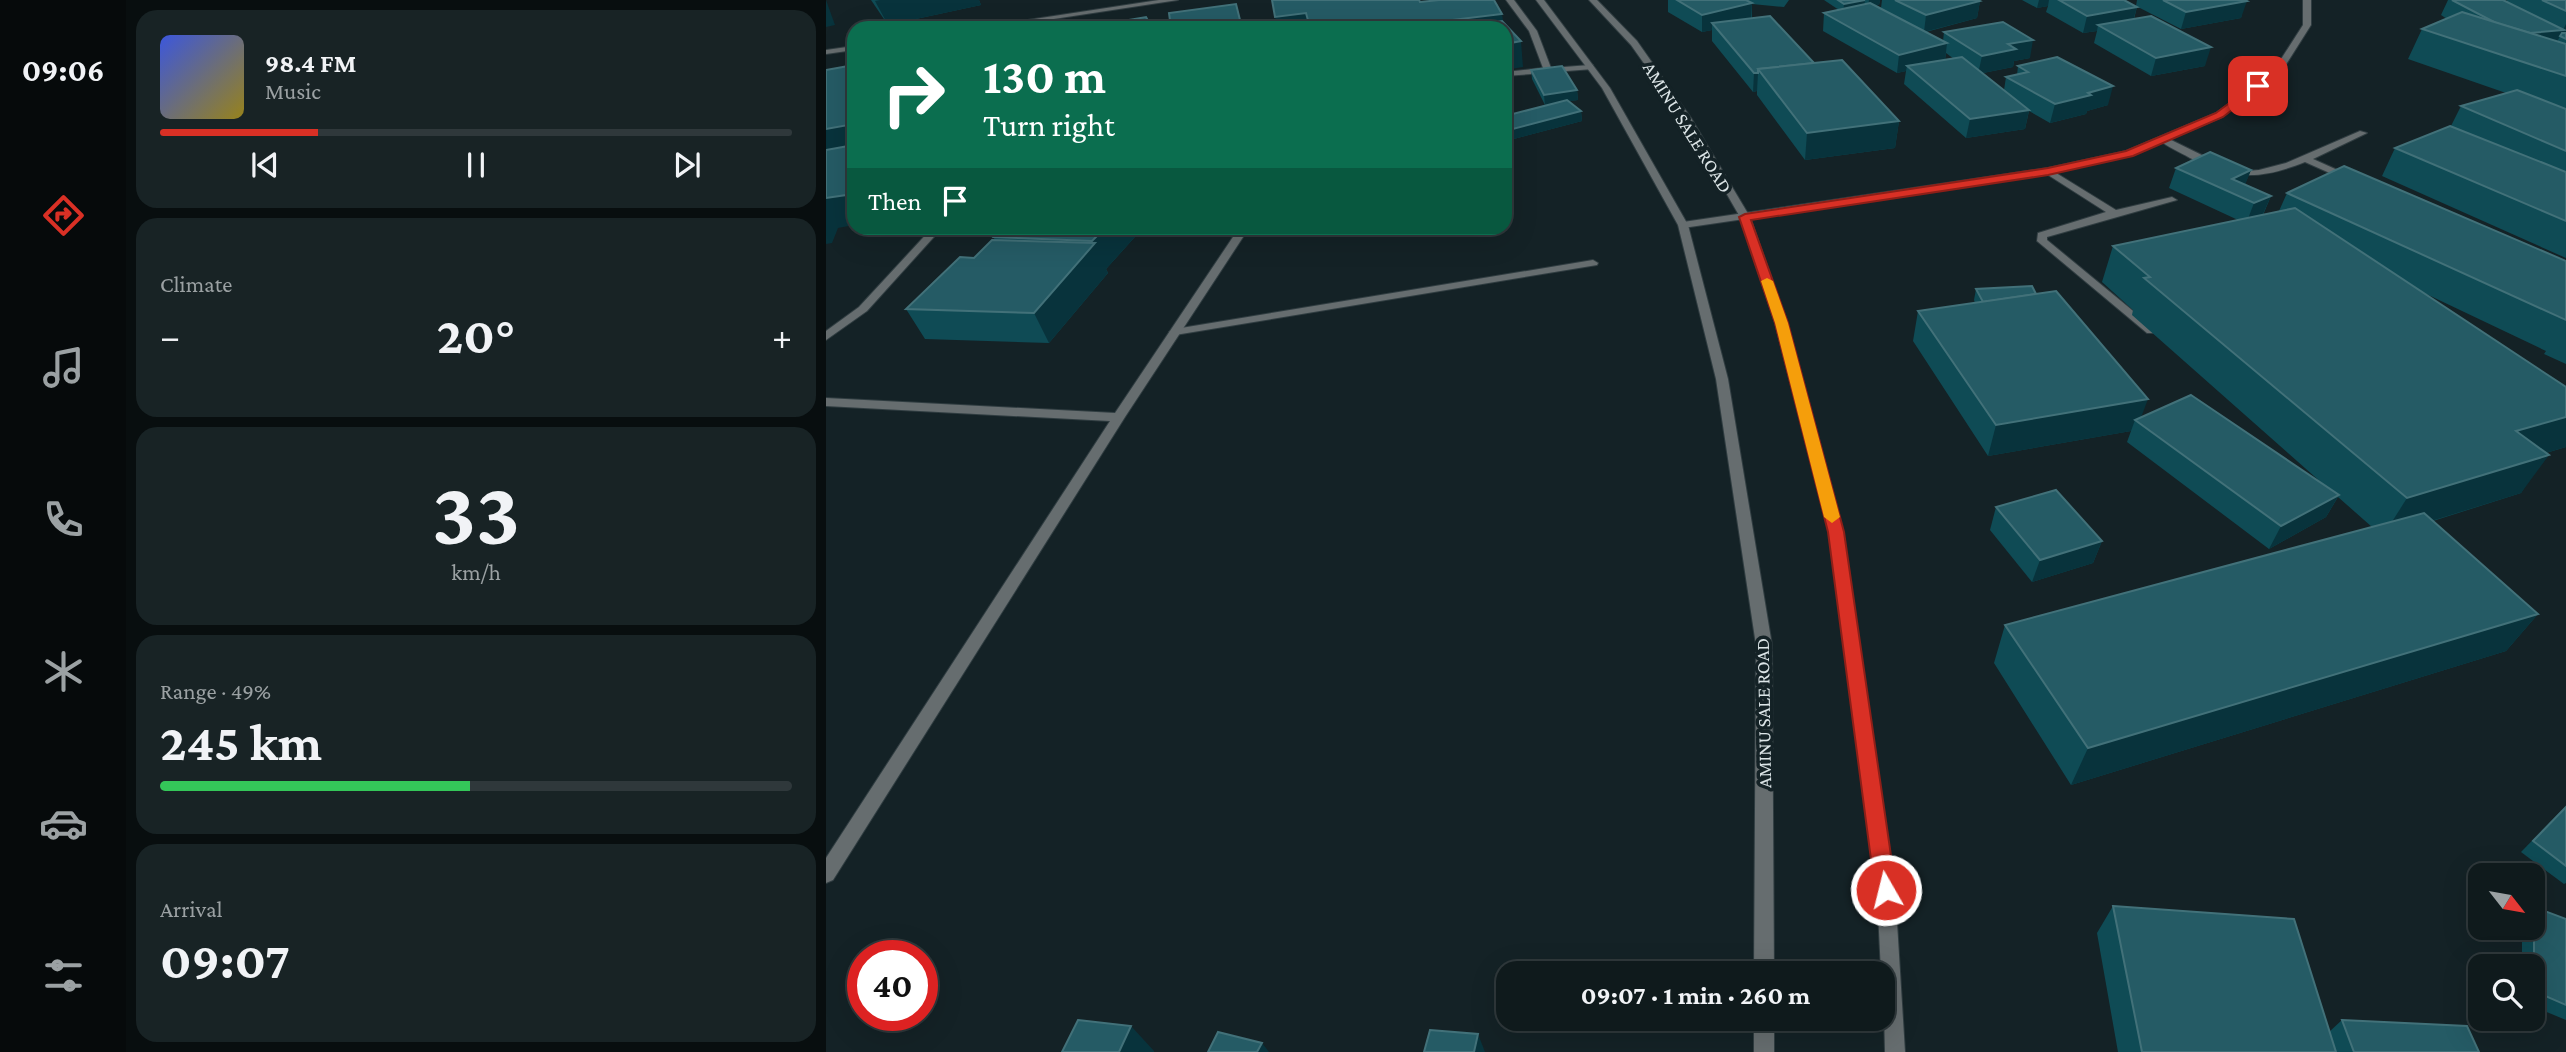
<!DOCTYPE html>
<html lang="en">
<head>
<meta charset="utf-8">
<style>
  :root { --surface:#0f1a1c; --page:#182325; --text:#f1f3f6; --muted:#9ba1a3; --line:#2f383b; --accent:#d93025 }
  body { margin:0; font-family:"Crimson Pro",serif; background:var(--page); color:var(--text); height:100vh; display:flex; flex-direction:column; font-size:26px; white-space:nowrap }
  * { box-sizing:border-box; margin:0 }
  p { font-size:23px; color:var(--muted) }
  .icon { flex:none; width:38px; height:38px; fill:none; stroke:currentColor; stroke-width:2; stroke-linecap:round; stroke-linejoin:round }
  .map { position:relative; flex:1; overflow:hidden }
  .side { display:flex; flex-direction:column; gap:10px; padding:10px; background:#080e0f; width:700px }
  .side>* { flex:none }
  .hud { position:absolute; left:21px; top:21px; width:665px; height:214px; border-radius:21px; box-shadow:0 7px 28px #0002,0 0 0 2px var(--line); background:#0b6e4f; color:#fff; overflow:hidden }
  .needle { width:46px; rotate:121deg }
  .buttons { position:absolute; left:1642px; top:863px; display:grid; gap:14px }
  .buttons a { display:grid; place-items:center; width:77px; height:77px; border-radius:14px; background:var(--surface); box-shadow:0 7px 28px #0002,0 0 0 2px var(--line); font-size:35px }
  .speed { position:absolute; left:21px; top:940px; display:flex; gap:14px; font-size:35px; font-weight:700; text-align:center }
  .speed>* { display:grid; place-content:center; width:91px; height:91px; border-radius:50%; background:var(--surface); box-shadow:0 7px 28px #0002,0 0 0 2px var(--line); line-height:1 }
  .speed .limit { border:10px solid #d22; background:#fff; color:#111 }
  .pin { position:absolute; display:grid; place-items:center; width:60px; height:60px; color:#fff; margin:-30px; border-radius:14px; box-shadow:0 4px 10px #0006 }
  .me { position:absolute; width:77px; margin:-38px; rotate:352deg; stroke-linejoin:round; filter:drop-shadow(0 0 5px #0008) }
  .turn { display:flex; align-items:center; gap:24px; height:147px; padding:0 21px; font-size:32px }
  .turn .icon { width:91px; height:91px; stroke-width:2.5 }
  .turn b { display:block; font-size:49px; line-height:60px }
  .then { display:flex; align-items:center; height:66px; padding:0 21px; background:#0003; gap:14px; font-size:26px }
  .big { font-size:52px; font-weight:700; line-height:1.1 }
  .side .card { flex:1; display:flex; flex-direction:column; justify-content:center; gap:10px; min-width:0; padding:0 24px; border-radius:21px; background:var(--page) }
  .side .dial { align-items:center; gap:0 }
  .dial b { font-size:91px; line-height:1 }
  .song { display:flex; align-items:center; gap:21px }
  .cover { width:84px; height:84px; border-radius:10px; background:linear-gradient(135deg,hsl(230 70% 55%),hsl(50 70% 35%)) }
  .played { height:7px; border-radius:4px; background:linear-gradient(90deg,var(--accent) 25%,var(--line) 25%) }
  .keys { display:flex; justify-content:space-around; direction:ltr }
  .heat { display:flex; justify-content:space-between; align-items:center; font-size:38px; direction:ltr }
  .charge { height:10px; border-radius:5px; background:linear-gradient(90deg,#34c759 49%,var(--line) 0) }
  .trip { position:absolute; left:670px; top:961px; width:399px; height:70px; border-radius:21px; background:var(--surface); box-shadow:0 7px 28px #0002,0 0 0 2px var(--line); font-weight:700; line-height:70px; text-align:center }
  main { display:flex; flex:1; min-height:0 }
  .dock { display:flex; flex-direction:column; width:126px; justify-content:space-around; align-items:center; background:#060a0b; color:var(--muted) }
  .dock .icon { width:49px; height:49px }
  .dock .selected { color:var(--accent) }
  .dock b { font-size:32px; color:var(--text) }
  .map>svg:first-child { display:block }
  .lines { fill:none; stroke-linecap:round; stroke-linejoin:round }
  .service-casing { stroke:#303d41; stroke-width:2 }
  .minor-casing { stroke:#303d41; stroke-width:2 }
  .tertiary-casing { stroke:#303d41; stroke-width:2 }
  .service { fill:#666d6f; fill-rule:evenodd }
  .minor { fill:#666d6f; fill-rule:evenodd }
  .tertiary { fill:#666d6f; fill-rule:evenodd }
  .wall { fill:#0f4b55; fill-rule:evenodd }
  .shaded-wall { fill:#08333c }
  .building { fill:#255b65; stroke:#427179; stroke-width:2 }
  .route { fill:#d93025; stroke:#8d1f18; stroke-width:2 }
  .slow { fill:#f59e0b }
  .labels { text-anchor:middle; stroke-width:7; stroke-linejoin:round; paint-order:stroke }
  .street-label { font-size:19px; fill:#dce5e7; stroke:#142226 }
</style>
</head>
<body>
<main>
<nav class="dock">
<b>09:06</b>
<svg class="icon selected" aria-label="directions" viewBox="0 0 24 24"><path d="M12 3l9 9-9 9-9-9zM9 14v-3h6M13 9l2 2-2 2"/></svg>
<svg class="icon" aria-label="music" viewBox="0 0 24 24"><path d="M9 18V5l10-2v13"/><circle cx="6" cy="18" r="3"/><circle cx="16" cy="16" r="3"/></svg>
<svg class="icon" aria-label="phone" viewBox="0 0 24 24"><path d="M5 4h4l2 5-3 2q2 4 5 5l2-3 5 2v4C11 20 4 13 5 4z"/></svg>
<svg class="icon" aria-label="climate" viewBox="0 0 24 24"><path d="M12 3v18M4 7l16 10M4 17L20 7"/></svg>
<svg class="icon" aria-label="car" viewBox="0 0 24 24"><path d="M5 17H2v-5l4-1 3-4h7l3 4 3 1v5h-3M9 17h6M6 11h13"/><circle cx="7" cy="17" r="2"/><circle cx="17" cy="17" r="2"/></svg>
<svg class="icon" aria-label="filters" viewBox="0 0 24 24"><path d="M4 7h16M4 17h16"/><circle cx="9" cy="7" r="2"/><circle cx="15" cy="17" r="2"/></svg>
</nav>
<section class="side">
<div class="card">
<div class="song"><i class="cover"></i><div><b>98.4 FM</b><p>Music</p></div></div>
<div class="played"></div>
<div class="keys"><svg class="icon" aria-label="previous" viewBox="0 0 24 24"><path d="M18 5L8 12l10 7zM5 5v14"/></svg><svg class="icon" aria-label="pause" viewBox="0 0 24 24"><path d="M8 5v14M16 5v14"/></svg><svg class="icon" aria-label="next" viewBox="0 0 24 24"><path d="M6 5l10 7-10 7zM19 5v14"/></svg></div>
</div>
<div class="card"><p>Climate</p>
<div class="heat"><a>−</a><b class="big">20°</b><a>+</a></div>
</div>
<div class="card dial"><b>33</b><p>km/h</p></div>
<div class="card"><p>Range · 49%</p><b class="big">245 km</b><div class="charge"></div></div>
<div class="card"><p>Arrival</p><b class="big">09:07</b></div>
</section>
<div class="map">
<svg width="1740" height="1052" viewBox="0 0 1740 1052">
  <rect width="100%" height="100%" fill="#142226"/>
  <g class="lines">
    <!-- service casing -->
    <g class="service-casing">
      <g id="service">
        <polygon points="680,0 688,0 711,31 725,68 764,65 767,65 767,69 727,72 731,83 727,85 723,83 719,73 679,76 679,72 717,68 703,31"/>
        <path d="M1534 131 1541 133 1487 159 1527 177V181L1524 182 1479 162C1434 180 1408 180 1364 158 1354 152 1341 147 1332 139L1339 137 1392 163 1421 171 1433 170 1460 163Z"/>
        <polygon points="1222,168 1290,210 1346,197 1351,200 1221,237 1221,240 1329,329 1329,333 1321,333 1211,241 1212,233 1280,212 1219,173 1217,171"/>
        <polygon points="767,260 772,263 771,265 349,335 343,332 349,329"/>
      </g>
    </g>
    <!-- minor casing -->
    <g class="minor-casing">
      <g id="minor">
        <polygon points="333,0 352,0 168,28 148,28"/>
        <polygon points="1477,0 1485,0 1485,25 1454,74 1396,117 1306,155 1222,174 857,228 852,225 857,222 1222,168 1300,151 1390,113 1448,70 1477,25"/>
        <polygon points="28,46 28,50 0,54 0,50"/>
        <polygon points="106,228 116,228 41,311 0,340 0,331 33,307"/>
        <polygon points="413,228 423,228 299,417 7,880 0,883 0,858 284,421 0,406 0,398 289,413"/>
      </g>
    </g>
    <!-- tertiary casing -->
    <g class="tertiary-casing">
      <g id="tertiary">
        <polygon points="710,0 718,0 784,88 862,225 902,379 946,645 948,973 928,973 930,645 890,379 852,225 776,88"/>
        <polygon points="763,0 771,0 811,41 865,118 924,217 961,323 1017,532 1069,890 1079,1052 1059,1052 1057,973 1055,973 1051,890 1003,532 949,323 914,217 858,120 805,45"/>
        <rect x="928" y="1018" width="20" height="34"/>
      </g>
    </g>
    <!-- service -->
    <use href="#service" class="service"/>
    <!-- minor -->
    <use href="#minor" class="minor"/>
    <!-- tertiary -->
    <use href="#tertiary" class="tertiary"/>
  </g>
  <!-- wall -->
  <g class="wall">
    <polygon points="45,0 153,0 155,5 62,25"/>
    <polygon points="842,0 963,0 958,7 926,4 926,18 1073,121 1069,148 979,160 931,95 931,91 927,92 886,41 886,30 876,32 842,12"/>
    <path d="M998 0H1054L1053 5H1050L1055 8 1056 0H1152L1154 1 1151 18 1100 32 1117 41 1118 32 1204 58 1188 61 1187 67 1157 73 1178 90 1180 77 1191 75 1192 66 1282 105 1261 111 1260 114 1224 123 1203 111 1199 129 1140 138 1078 84 1080 71 1071 73 997 31 998 13 1013 10ZM1120 53 1128 59 1119 60Z"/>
    <polygon points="1196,0 1298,0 1311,7 1308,19 1379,66 1325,76 1268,43 1271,31 1257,33 1220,12 1222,6 1211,8"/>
    <polygon points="1311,0 1419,0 1415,18 1355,29 1310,6"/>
    <polygon points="1622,0 1677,0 1680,2 1681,0 1740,0 1740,258 1556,176 1569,148 1625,126 1635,106 1680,93 1582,59 1596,29 1621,19 1615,15"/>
    <polygon points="705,70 751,90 752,100 743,101 755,111 756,121 684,140 679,135 679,116 727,103 719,105 706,79"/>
    <polygon points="1350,168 1425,170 1419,184 1445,196 1437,215 1453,211 1461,193 1740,261 1740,364 1718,354 1720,351 1594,291 1740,387 1740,447 1720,453 1695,493 1607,521 1712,614 1680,651 1245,785 1168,663 1179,625 1546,527 1512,497 1500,517 1443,549 1301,442 1305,431 1162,456 1087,341 1092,311 1149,303 1148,300 1150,289 1210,294 1315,417 1497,484 1306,315 1307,310 1276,282 1287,246 1412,220 1343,188"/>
    <polygon points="162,228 317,228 280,269 282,273 223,343 99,339 80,309 148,258 169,240"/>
    <polygon points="1170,507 1276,541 1267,563 1206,582 1164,530"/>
    <polygon points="1740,806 1740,883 1738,884 1695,852"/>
    <polygon points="1287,906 1503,1032 1516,1020 1653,1052 1292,1052 1271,933"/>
    <polygon points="1708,907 1740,919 1740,1020 1706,1006 1706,966 1696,966 1696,928 1706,928 1706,909"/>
  </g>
  <!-- shaded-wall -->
  <g class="shaded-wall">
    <polygon points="0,0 9,25 0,27"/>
    <polygon points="54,0 153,0 155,5 62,25 49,1"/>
    <polygon points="1039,0 1038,9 1017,13 1018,4"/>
    <polygon points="1043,0 1054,0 1053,5 1042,7"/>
    <polygon points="1213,0 1223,0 1222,6 1211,8"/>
    <polygon points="1154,1 1151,18 1098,32 1100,15"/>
    <polygon points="1421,1 1415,18 1355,29 1360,12"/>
    <polygon points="926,3 925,20 886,23 886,30 876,32 876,15"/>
    <polygon points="1311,7 1306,24 1272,25 1271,31 1257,33 1261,16"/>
    <polygon points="480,13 484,28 452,28 449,17"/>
    <polygon points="676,14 678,28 560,28"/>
    <polygon points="1740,24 1740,38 1734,36 1728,48 1693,34 1737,30"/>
    <polygon points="1207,40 1204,58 1188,61 1187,67 1152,74 1156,56 1182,44"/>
    <polygon points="695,41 697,67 679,70 679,44"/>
    <polygon points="1121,43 1119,61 1081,66 1080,71 1071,73 1073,55"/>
    <polygon points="1385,47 1379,66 1325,76 1330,58"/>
    <polygon points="928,73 932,73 931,91 927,92"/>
    <polygon points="1287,86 1282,105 1261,111 1260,114 1224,123 1229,104"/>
    <polygon points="751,90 752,100 719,105 718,95"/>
    <polygon points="1203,110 1199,129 1140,138 1144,119"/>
    <polygon points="755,111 756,121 684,140 683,130"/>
    <polygon points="1073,121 1069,148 979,160 981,133"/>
    <polygon points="28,124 28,154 0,160 0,129"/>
    <polygon points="1425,170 1417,190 1406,179"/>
    <polygon points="28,173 28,225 12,228 6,243 0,244 0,198"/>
    <polygon points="1445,196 1436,216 1420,224 1428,203"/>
    <polygon points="279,228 317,228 280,269 282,273 223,343 208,313 267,245 266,241"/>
    <polygon points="1322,399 1313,423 1309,420 1305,431 1162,456 1170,425"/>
    <polygon points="1740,417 1740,447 1664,469 1690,431"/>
    <polygon points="1723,455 1695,493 1557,536 1581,498"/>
    <polygon points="1513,495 1500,517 1443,549 1455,526"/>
    <polygon points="1276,541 1267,563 1206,582 1214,560"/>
    <polygon points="1712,614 1680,651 1245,785 1262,748"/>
    <polygon points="305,1026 328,1051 328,1052 293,1052"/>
    <polygon points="652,1034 659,1052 648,1052"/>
    <polygon points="436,1043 443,1052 431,1052"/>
  </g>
  <!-- building -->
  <g class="building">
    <polygon points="446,0 593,0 594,2 613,0 668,0 676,14 560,28 457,28 483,24 480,13 449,17"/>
    <polygon points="851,0 920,0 926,3 876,15"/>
    <polygon points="1012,0 1039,0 1018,4"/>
    <polygon points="1069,0 1152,0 1154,1 1100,15"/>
    <polygon points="1233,0 1298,0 1311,7 1261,16"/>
    <polygon points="1337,0 1419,0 1421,1 1360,12"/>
    <polygon points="1626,0 1677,0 1738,30 1704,33 1670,23"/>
    <polygon points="1716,0 1740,0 1740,11"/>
    <polygon points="1044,3 1121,43 1073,55 998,13"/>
    <polygon points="410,4 416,28 345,28 343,13"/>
    <polygon points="1636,12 1740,44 1740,76 1596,29"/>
    <polygon points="944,16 988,63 932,69 932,73 928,73 886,23"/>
    <polygon points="1325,16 1385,47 1330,58 1272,25"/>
    <polygon points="320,17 326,28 255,28"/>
    <polygon points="676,21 695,41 679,44 679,28 636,28"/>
    <polygon points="1177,22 1207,40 1182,44 1190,49 1156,56 1118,32"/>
    <polygon points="1736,33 1740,33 1740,39 1734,36"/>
    <polygon points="1136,57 1203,110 1144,119 1081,66"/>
    <polygon points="1231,57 1287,86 1262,93 1265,95 1229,104 1180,77 1202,72 1192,66"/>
    <polygon points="1016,60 1073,121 981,133 932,69"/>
    <polygon points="28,65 28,124 0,129 0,70"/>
    <polygon points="736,66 751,90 718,95 705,70"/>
    <polygon points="1691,90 1740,109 1740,151 1635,106"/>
    <polygon points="741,100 755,111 683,130 679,126 679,116"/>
    <polygon points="1624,126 1740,172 1740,221 1569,148"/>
    <polygon points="28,145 28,173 20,195 0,198 0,150"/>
    <polygon points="1384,152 1425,170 1406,179 1445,196 1428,203 1350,168"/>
    <polygon points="1518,166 1740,261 1740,320 1461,193"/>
    <polygon points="1469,208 1740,387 1740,417 1690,431 1723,455 1581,498 1318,278 1324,277 1287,246"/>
    <polygon points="178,228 279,228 266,241 168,237"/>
    <polygon points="166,240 269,243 208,313 80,309 134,257 148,258"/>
    <polygon points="1206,286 1210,294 1157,302 1150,289"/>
    <polygon points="1230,291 1322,399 1170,425 1092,311"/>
    <polygon points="1365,395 1513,495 1455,526 1309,420"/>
    <polygon points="1230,490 1276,541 1214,560 1170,507"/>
    <polygon points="1598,513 1712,614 1262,748 1179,625"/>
    <polygon points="1740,807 1740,866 1707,841"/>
    <polygon points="1287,906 1468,919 1510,1052 1316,1052"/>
    <polygon points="1708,907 1740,919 1740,1005 1708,991"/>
    <polygon points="252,1020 305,1026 293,1052 236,1052"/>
    <polygon points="1516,1020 1641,1026 1653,1052 1528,1052"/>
    <polygon points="604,1030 652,1034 648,1052 598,1052"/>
    <polygon points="392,1032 436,1043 431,1052 382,1052"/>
  </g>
  <!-- route -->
  <polygon class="route" points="1429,84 1437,86 1397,117 1307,156 1222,175 925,220 962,323 1018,532 1070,890 1067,897 1060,900 1052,897 1049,890 1002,532 949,323 913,217 919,214 1222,168 1300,151 1390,113"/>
  <!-- slow -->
  <polygon class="slow" points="941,278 947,281 962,323 1014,517 1006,523 998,517 949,323 935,281"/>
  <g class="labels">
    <!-- street labels -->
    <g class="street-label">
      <text transform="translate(862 127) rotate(58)" y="7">AMINU SALE ROAD</text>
      <text transform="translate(937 713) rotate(-91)" y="7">AMINU SALE ROAD</text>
    </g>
  </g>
</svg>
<div class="buttons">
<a><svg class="needle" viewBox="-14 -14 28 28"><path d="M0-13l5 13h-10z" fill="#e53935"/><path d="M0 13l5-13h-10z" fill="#9ba1a3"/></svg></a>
<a><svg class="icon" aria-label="search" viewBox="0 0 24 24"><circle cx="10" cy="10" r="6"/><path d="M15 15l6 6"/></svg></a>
</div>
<div class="speed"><div class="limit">40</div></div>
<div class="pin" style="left:1432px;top:86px;background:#d93025"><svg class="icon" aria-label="arrive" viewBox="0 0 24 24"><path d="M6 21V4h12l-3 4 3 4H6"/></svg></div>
<svg class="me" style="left:1060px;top:890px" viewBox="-20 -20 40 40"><circle r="17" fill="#d93025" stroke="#fff" stroke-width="3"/><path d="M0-11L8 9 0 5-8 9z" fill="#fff"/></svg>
<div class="trip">09:07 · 1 min · 260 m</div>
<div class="hud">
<div class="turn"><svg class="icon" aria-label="right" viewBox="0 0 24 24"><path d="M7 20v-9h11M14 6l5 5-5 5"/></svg><div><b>130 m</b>Turn right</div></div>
<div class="then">Then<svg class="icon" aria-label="arrive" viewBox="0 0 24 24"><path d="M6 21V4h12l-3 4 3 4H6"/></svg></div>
</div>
</div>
</main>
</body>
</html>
